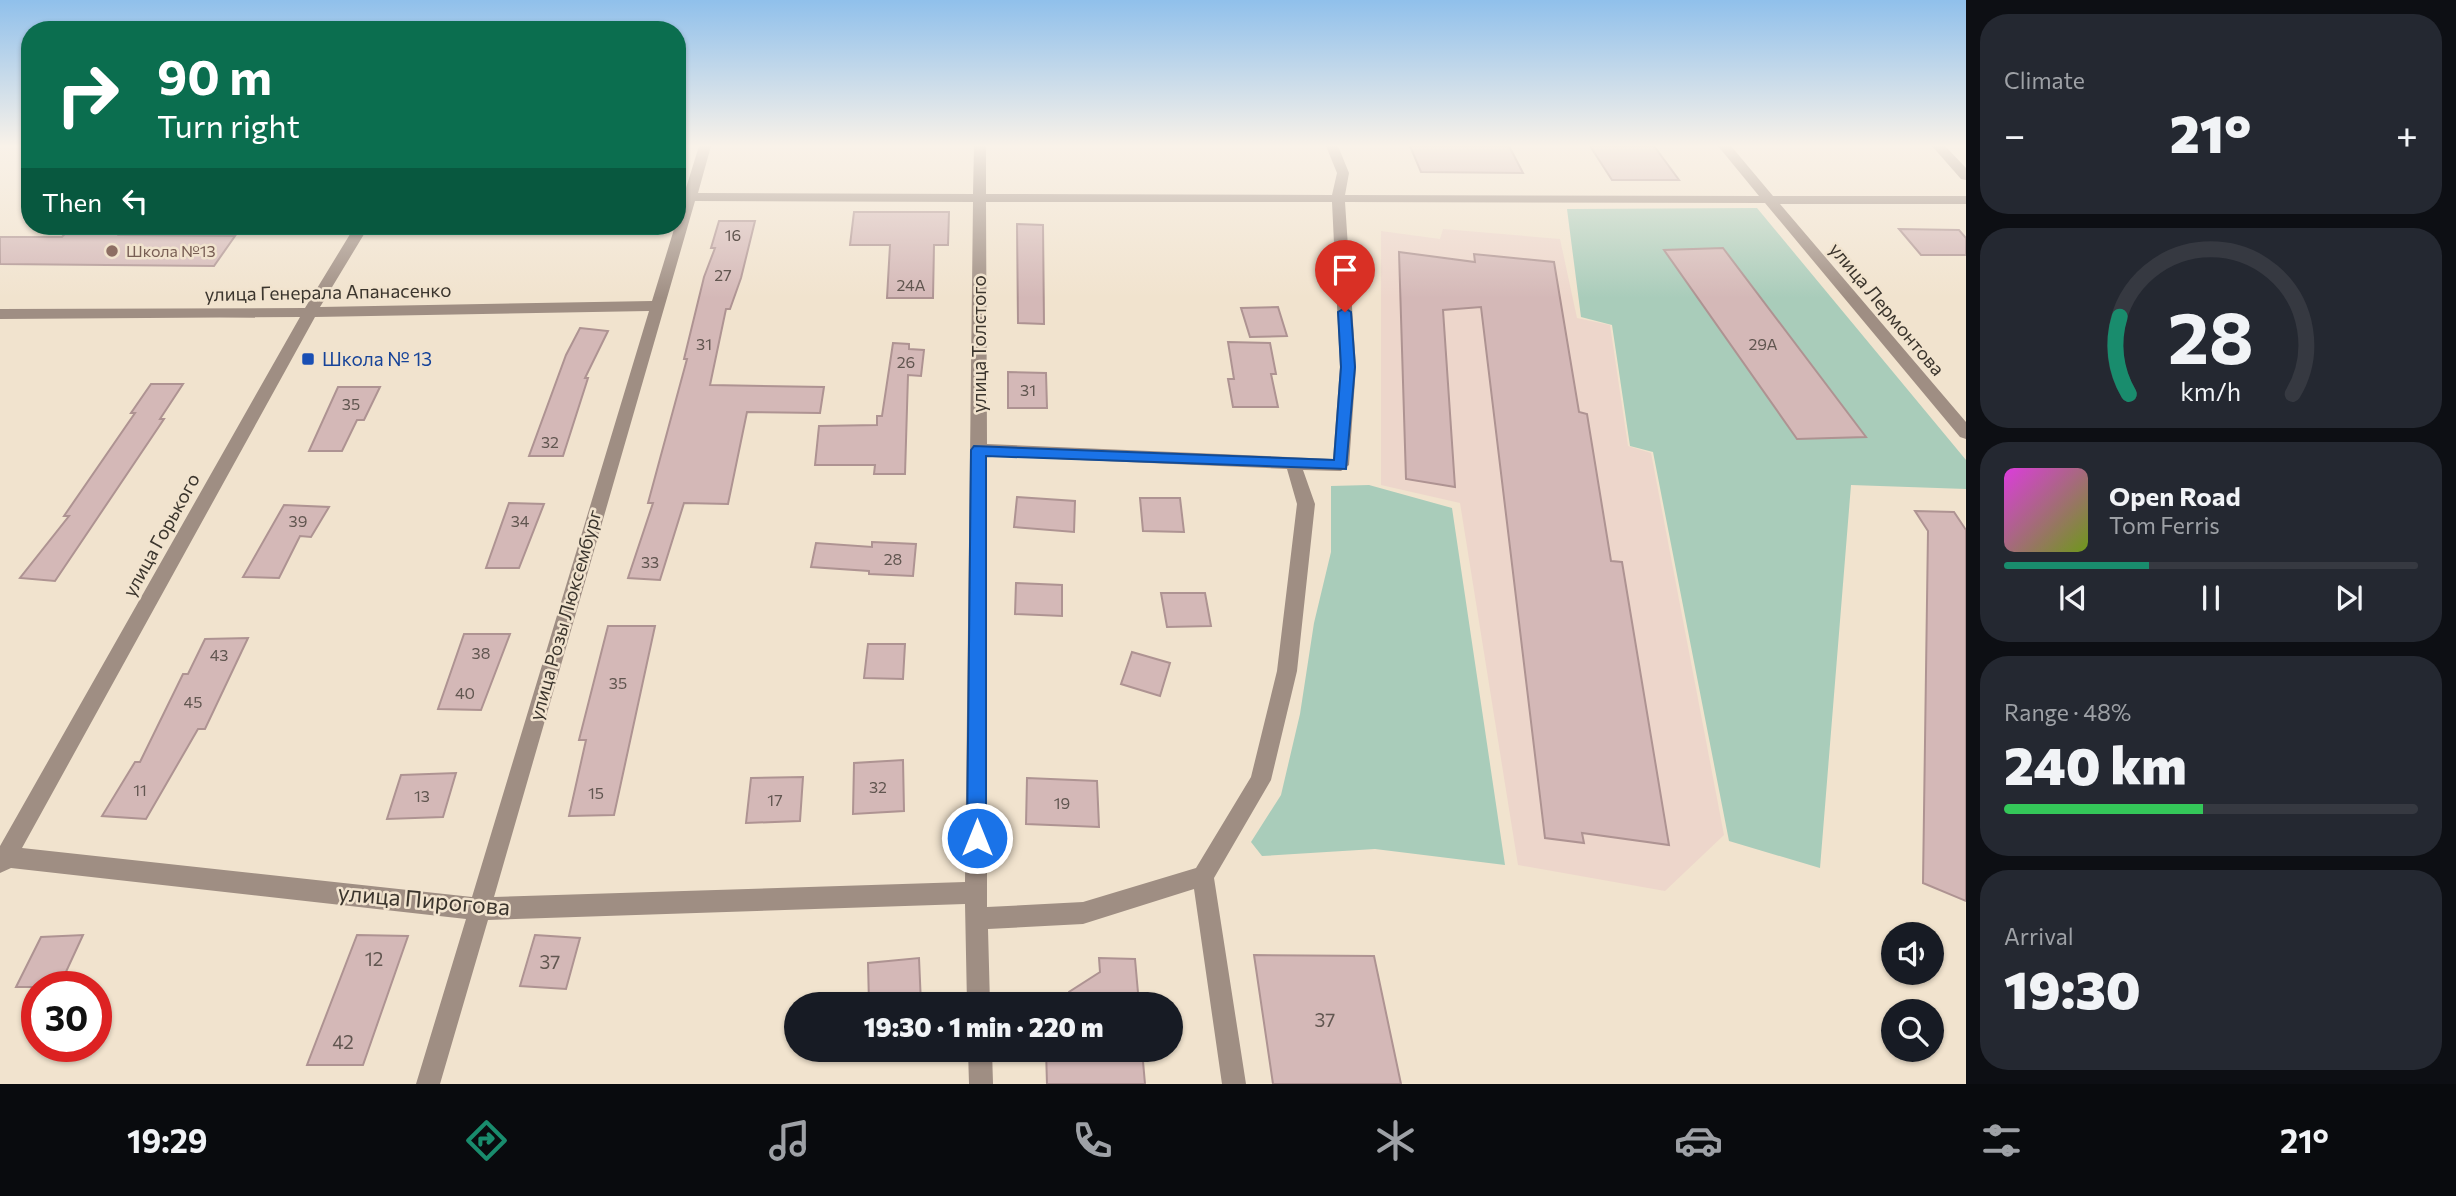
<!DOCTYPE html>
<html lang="en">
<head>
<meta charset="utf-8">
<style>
  :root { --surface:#171b24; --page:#242831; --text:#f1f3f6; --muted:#9ea1a6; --line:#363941; --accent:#198c6d }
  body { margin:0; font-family:Commissioner,sans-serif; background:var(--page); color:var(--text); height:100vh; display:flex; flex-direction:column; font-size:26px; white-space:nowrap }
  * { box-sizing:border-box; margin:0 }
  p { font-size:23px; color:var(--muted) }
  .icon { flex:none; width:38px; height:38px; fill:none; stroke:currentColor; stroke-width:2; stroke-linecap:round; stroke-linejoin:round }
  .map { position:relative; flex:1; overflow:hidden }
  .drawer { display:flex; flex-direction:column; gap:14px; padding:14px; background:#0d0f14; width:490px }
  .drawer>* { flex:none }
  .top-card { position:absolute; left:21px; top:21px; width:665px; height:214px; border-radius:28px; box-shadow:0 2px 5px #0004; background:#0b6e4f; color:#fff; overflow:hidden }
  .buttons { position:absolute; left:1881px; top:922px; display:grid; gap:14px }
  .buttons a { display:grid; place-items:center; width:63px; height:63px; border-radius:50%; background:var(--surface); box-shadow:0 2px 5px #0004; font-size:35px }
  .speed { position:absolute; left:21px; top:971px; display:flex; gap:14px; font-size:35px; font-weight:700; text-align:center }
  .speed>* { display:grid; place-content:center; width:91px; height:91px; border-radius:50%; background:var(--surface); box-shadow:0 2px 5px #0004; line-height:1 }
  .speed .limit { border:10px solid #d22; background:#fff; color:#111 }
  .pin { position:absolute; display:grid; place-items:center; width:60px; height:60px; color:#fff; margin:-72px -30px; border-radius:50% 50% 50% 0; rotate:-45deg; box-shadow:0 0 7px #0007 }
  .pin .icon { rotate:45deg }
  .me { position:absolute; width:77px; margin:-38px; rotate:0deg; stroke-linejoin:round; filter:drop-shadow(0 0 5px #0008) }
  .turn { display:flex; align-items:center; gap:24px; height:147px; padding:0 21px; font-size:32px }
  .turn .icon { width:91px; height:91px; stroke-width:2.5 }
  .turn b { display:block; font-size:49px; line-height:60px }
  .then { display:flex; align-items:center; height:66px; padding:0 21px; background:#0003; gap:14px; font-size:26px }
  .big { font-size:52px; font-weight:800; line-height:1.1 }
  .drawer .card { flex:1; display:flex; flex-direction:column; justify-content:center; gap:10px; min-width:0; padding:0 24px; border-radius:28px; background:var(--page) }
  .drawer .dial { align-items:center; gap:0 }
  .dial svg { height:182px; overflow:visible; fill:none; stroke:var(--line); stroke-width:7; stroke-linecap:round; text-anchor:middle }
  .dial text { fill:var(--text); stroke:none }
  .song { display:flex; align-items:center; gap:21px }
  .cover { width:84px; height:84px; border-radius:10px; background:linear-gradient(135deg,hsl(300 70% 55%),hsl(80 70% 35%)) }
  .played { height:7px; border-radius:4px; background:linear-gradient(90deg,var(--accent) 35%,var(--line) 35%) }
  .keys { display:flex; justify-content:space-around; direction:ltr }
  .heat { display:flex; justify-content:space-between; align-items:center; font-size:38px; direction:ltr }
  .charge { height:10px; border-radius:5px; background:linear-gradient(90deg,#34c759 48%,var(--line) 0) }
  .trip { position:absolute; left:784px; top:992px; width:399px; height:70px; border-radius:35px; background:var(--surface); box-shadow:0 2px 5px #0004; font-weight:800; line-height:70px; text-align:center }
  .tabs { display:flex; height:112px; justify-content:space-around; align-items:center; background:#090b0e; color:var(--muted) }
  .tabs .icon { width:49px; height:49px }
  .tabs .active { color:var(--accent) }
  .tabs b { font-size:32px; color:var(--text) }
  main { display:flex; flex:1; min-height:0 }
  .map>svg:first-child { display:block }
  .industrial { fill:#edd6cb }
  .green { fill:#a9ccba }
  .building { fill:#d4b8b7; stroke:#ae9392; stroke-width:2 }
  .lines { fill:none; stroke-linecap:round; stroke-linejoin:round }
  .minor { fill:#9f8e83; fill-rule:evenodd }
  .route { fill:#1a73e8; stroke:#114b97; stroke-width:2 }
  .education-dot { fill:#8d6e63; stroke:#f1e3ce; stroke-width:2.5 }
  .transit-dot { fill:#1a4fb4; stroke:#f1e3ce; stroke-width:2.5 }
  .labels { text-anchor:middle; stroke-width:5; stroke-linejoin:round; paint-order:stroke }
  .number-label { font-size:16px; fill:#615650 }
  .far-education-label { font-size:16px; fill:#785e54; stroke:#f1e3ce; text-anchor:start }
  .street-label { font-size:19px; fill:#3b352d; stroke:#f1e3ce }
  .transit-label { font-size:19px; fill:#164399; stroke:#f1e3ce; text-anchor:start }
  .near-number-label { font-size:19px; fill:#615650 }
  .near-street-label { font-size:23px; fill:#3b352d; stroke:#f1e3ce }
</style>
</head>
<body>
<main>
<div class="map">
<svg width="1966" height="1084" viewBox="0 0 1966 1084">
  <rect width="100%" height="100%" fill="#f1e3ce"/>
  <!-- industrial -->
  <polygon class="industrial" points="1443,229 1560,239 1577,318 1610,325 1628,446 1651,453 1724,835 1665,891 1518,865 1460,503 1381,485 1381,231 1440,239"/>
  <!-- green -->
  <g class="green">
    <polygon points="1757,208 1966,460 1966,489 1851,485 1820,868 1729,841 1653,452 1630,446 1612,325 1581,317 1567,209"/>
    <polygon points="1369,485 1452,508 1505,865 1375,849 1262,856 1251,842 1281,795 1300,714 1314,623 1331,552 1331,486"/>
  </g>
  <!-- building -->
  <g class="building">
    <polygon points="1410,146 1509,146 1523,173 1421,172"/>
    <polygon points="1590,146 1654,146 1679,180 1612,180"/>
    <polygon points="854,212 949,212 948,245 934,245 933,298 887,298 890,245 850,245"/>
    <polygon points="719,221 755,221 741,278 730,309 726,309 710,385 824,387 820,413 747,412 728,504 684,503 660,580 628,578 653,503 648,503 687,359 684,359 704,277 715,248 711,248"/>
    <polygon points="1017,224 1043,225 1044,324 1018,323"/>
    <polygon points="72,226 127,226 119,235 235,236 214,266 0,264 0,237 62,237"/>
    <polygon points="1899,229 1959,230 1966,238 1966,255 1921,255"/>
    <polygon points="1723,248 1866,437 1797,439 1664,250"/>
    <polygon points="1399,252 1475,262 1474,254 1554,262 1579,412 1587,414 1611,561 1622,562 1669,845 1582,833 1584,843 1545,838 1481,307 1443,310 1455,487 1406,479"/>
    <polygon points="1278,307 1287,336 1250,337 1241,308"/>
    <polygon points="580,328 608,331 585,378 588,378 563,456 529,456 566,355"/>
    <polygon points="1228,342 1270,343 1276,374 1271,374 1278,407 1233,407 1228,379 1234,379"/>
    <polygon points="893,343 909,344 909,349 924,350 921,376 908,375 905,474 874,474 875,465 815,465 819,426 877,425 877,416 882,416"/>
    <polygon points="1008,372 1046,373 1047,408 1008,408"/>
    <polygon points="151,384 183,384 160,419 164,419 55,581 20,578 69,516 64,516 135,413 131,413"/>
    <polygon points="338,387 380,387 364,420 357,420 342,451 309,451"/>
    <polygon points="1017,497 1075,501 1074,532 1014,527"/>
    <polygon points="1140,498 1180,498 1184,532 1143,531"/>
    <polygon points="509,503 544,504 519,568 486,568"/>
    <polygon points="284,505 329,507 311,537 300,536 279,578 243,577"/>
    <polygon points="1915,511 1954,512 1966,530 1966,901 1923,883 1928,531"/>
    <polygon points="872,542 916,544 913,576 869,574 869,571 811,567 816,543 872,547"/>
    <polygon points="1016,583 1062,585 1062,616 1015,614"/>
    <polygon points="1161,593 1205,593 1211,626 1167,627"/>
    <polygon points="608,626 655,626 614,815 569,816 586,740 579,740"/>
    <polygon points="464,634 510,634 481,710 438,709"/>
    <polygon points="248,638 205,729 198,729 146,819 102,816 135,762 140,762 183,674 188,674 205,639"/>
    <polygon points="868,644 905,644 903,679 864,678"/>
    <polygon points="1132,652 1170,663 1160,696 1121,684"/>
    <polygon points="903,760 904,811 853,814 854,763"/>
    <polygon points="456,773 443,817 387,819 401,775"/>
    <polygon points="803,777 800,821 746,823 751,778"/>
    <polygon points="1027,778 1097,781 1099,827 1026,824"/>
    <polygon points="83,935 59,987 16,987 41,937"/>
    <polygon points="357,935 408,936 363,1065 307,1065"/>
    <polygon points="535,935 580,938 566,989 520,986"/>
    <polygon points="1254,955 1374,956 1401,1084 1273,1084"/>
    <polygon points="919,958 921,1004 869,1004 868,963"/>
    <polygon points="1099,958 1135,959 1139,1004 1064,1004 1069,992 1100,972"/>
    <polygon points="1046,1050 1142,1050 1145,1084 1047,1084"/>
  </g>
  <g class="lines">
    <!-- minor -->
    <g class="minor">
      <path d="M699 146H711L698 193 973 194 974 146H986V194L1332 195 1337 173 1326 146H1338L1349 173 1345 195 1759 196 1718 146H1731L1773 196H1966V204H1780L1966 422V439L1960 437 1765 203 1345 202 1356 367 1349 465 1341 471 1303 470 1315 504 1297 671 1271 780 1214 878 1246 1084H1222L1194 889 1083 924 988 929 990 1004H967L965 904 488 920 440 1084H416L466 919 11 868 0 873V846L300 317 0 319V309L305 308 355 226H369L320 307 652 301 675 226H677V217ZM695 201 973 202 965 882 494 897ZM986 202H1332L1340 367 1333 459 987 444ZM649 311 472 897 22 848 315 317ZM987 456 1287 469 1297 504 1277 671 1251 777 1196 868 1083 902 987 907Z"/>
      <polygon points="1932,146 1945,146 1966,168 1966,180 1961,179"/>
      <polygon points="968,1050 992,1050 993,1084 969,1084"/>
    </g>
  </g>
  <!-- sky -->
  <linearGradient id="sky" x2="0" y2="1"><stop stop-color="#90c0eb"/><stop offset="0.49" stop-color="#f9f2e9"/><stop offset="1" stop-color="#f9f2e9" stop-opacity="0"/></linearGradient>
  <rect width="1966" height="298" fill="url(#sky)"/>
  <!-- route -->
  <polygon class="route" points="1345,308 1351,312 1355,367 1346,469 986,456 986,838 984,844 977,847 970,844 967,838 971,450 974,446 1334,460 1341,367 1338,312"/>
  <!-- markers -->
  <circle class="education-dot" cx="112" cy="251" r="7"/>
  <rect class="transit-dot" x="301" y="352" width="14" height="14" rx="3.5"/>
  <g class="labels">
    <!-- number labels -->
    <g class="number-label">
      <text x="733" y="241">16</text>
      <text x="723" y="281">27</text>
      <text x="911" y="291">24А</text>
      <text x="704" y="350">31</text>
      <text x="1763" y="350">29А</text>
      <text x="906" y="368">26</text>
      <text x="1028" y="396">31</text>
      <text x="351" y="410">35</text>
      <text x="550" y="448">32</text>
      <text x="298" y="527">39</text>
      <text x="520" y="527">34</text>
      <text x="893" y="565">28</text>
      <text x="650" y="568">33</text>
      <text x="481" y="659">38</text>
      <text x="219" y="661">43</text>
      <text x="618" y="689">35</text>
      <text x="465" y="699">40</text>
      <text x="193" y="708">45</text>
      <text x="878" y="793">32</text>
      <text x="140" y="796">11</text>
      <text x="596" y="799">15</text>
      <text x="422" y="802">13</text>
      <text x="775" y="806">17</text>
      <text x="1062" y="809">19</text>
    </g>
    <!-- far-education labels -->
    <g class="far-education-label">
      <text x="126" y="257">Школа №13</text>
    </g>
    <!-- street labels -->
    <g class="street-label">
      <text transform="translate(328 292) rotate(-1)" y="7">улица Генерала Апанасенко</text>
      <text transform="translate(1887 309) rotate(50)" y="7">улица Лермонтова</text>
      <text transform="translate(979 344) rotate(-90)" y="7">улица Толстого</text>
      <text transform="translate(161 535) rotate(-61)" y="7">улица Горького</text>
      <text transform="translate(565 615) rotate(-74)" y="7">улица Розы Люксембург</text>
    </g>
    <!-- transit labels -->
    <g class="transit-label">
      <text x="322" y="366">Школа № 13</text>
    </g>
    <!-- near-number labels -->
    <g class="near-number-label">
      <text x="374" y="966">12</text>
      <text x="550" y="969">37</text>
      <text x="1325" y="1027">37</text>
      <text x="343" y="1049">42</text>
    </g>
    <!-- near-street labels -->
    <g class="near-street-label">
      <text transform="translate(424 900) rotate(5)" y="8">улица Пирогова</text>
    </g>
  </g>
</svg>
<div class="buttons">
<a><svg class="icon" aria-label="sound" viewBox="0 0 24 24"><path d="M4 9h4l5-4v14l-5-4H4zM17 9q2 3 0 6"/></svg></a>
<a><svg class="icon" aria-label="search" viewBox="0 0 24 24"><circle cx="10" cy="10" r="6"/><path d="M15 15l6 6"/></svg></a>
</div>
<div class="speed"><div class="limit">30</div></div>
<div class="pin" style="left:1345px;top:312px;background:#d93025"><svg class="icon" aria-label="arrive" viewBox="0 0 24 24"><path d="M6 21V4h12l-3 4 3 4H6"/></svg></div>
<svg class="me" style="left:977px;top:838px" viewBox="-20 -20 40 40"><circle r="17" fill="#1a73e8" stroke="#fff" stroke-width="3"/><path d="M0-11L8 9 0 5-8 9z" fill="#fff"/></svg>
<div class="trip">19:30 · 1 min · 220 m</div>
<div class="top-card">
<div class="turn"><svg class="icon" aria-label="right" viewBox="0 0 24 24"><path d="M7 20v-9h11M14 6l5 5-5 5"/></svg><div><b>90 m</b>Turn right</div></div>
<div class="then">Then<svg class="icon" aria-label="left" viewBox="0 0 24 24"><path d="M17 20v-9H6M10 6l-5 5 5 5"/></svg></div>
</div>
</div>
<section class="drawer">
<div class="card"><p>Climate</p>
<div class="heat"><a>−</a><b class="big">21°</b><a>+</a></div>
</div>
<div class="card dial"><svg viewBox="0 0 100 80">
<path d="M14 69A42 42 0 1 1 86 69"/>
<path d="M14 69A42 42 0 0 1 10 35" stroke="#198c6d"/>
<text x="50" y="56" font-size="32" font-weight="700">28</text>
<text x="50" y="72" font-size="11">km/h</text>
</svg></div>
<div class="card">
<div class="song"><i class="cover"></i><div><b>Open Road</b><p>Tom Ferris</p></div></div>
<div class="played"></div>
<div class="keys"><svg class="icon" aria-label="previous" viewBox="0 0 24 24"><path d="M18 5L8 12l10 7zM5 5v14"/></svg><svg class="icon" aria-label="pause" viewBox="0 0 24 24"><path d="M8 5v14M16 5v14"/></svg><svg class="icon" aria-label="next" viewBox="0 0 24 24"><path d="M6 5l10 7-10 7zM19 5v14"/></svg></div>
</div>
<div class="card"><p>Range · 48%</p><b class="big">240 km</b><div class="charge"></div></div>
<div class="card"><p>Arrival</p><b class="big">19:30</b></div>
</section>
</main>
<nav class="tabs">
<b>19:29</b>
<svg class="icon active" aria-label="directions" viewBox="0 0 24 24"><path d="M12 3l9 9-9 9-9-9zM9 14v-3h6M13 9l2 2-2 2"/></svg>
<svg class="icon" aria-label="music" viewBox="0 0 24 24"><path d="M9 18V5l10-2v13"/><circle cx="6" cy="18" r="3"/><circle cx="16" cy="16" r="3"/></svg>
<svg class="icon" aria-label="phone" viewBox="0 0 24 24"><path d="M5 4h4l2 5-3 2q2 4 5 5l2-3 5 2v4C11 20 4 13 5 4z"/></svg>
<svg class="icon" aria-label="climate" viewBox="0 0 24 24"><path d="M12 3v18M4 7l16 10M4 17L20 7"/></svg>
<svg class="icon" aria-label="car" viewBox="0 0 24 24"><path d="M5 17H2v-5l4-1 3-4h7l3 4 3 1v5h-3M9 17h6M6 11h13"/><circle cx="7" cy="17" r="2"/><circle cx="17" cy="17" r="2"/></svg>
<svg class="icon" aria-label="filters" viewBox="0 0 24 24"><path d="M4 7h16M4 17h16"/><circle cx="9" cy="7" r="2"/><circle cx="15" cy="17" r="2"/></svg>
<b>21°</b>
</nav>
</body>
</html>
